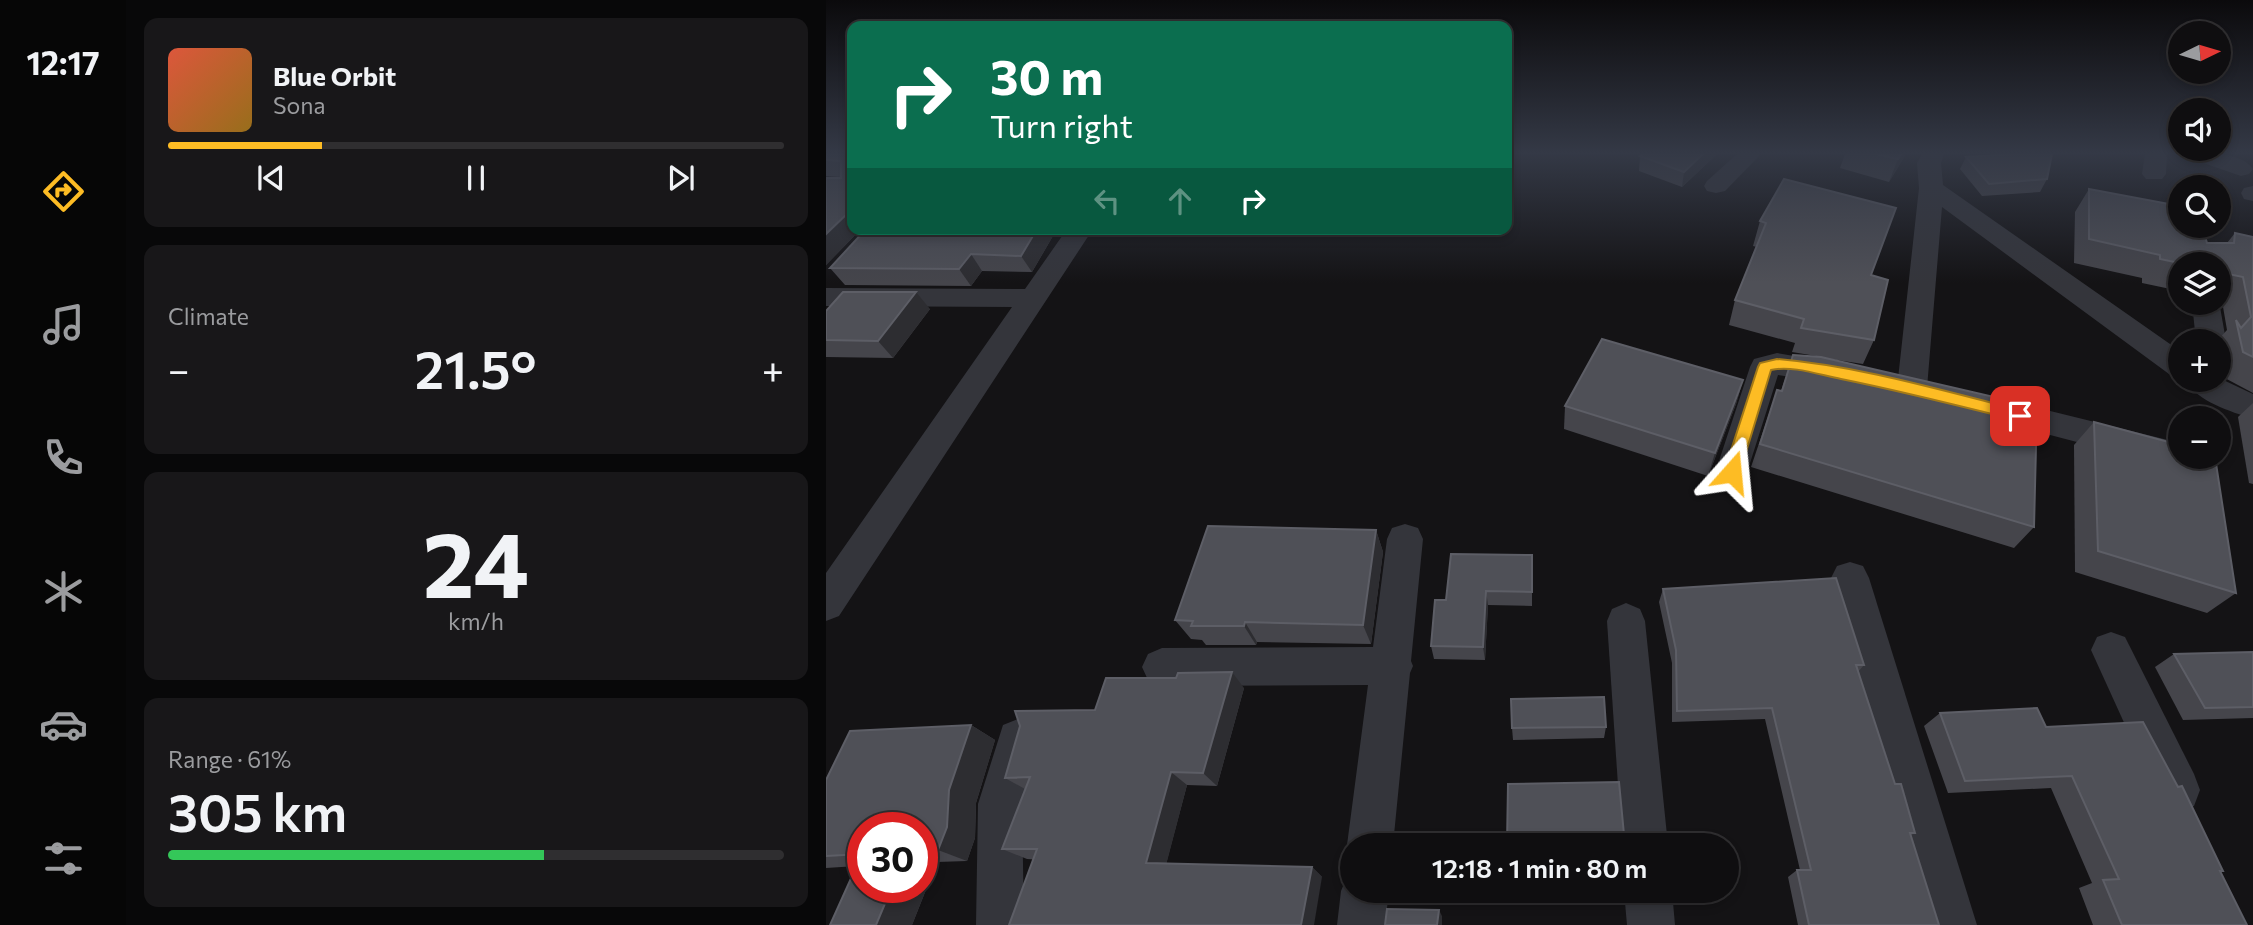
<!DOCTYPE html>
<html lang="en">
<head>
<meta charset="utf-8">
<style>
  :root { --surface:#0f0e10; --page:#181719; --text:#f1f3f6; --muted:#9b9c9f; --line:#2f2e30; --accent:#fdbc24 }
  body { margin:0; font-family:Commissioner,sans-serif; background:var(--page); color:var(--text); height:100vh; display:flex; flex-direction:column; font-size:26px; white-space:nowrap }
  * { box-sizing:border-box; margin:0 }
  p { font-size:23px; color:var(--muted) }
  .icon { flex:none; width:38px; height:38px; fill:none; stroke:currentColor; stroke-width:2; stroke-linecap:round; stroke-linejoin:round }
  .map { position:relative; flex:1; overflow:hidden }
  .panel { display:flex; flex-direction:column; gap:18px; padding:18px; background:#080809; width:700px }
  .panel>* { flex:none }
  .guide { position:absolute; left:21px; top:21px; width:665px; height:214px; border-radius:14px; box-shadow:0 4px 10px #0003,0 0 0 2px var(--line); background:#0b6e4f; color:#fff; overflow:hidden }
  .needle { width:46px; rotate:85deg }
  .buttons { position:absolute; left:1342px; top:21px; display:grid; gap:14px }
  .buttons a { display:grid; place-items:center; width:63px; height:63px; border-radius:50%; background:var(--surface); box-shadow:0 4px 10px #0003,0 0 0 2px var(--line); font-size:35px }
  .speed { position:absolute; left:21px; top:812px; display:flex; gap:14px; font-size:35px; font-weight:700; text-align:center }
  .speed>* { display:grid; place-content:center; width:91px; height:91px; border-radius:50%; background:var(--surface); box-shadow:0 4px 10px #0003,0 0 0 2px var(--line); line-height:1 }
  .speed .limit { border:10px solid #d22; background:#fff; color:#111 }
  .pin { position:absolute; display:grid; place-items:center; width:60px; height:60px; color:#fff; margin:-30px; border-radius:14px; box-shadow:0 4px 10px #0006 }
  .me { position:absolute; width:77px; margin:-38px; rotate:18deg; stroke-linejoin:round; filter:drop-shadow(0 0 5px #0008) }
  .turn { display:flex; align-items:center; gap:24px; height:147px; padding:0 28px; font-size:32px }
  .turn .icon { width:91px; height:91px; stroke-width:2.5 }
  .turn b { display:block; font-size:49px; line-height:60px }
  .lanes { display:flex; align-items:center; height:66px; padding:0 28px; background:#0003; justify-content:center; gap:35px; direction:ltr }
  .lanes .off { opacity:.35 }
  .big { font-size:52px; font-weight:600; line-height:1.1 }
  .panel .widget { flex:1; display:flex; flex-direction:column; justify-content:center; gap:10px; min-width:0; padding:0 24px; border-radius:14px; background:var(--page) }
  .panel .dial { align-items:center; gap:0 }
  .dial b { font-size:91px; line-height:1 }
  .song { display:flex; align-items:center; gap:21px }
  .cover { width:84px; height:84px; border-radius:10px; background:linear-gradient(135deg,hsl(10 70% 55%),hsl(40 70% 35%)) }
  .played { height:7px; border-radius:4px; background:linear-gradient(90deg,var(--accent) 25%,var(--line) 25%) }
  .keys { display:flex; justify-content:space-around; direction:ltr }
  .heat { display:flex; justify-content:space-between; align-items:center; font-size:38px; direction:ltr }
  .charge { height:10px; border-radius:5px; background:linear-gradient(90deg,#34c759 61%,var(--line) 0) }
  .trip { position:absolute; left:514px; top:833px; width:399px; height:70px; border-radius:35px; background:var(--surface); box-shadow:0 4px 10px #0003,0 0 0 2px var(--line); font-weight:600; line-height:70px; text-align:center }
  main { display:flex; flex:1; min-height:0 }
  .menu { display:flex; flex-direction:column; width:126px; justify-content:space-around; align-items:center; background:#060606; color:var(--muted) }
  .menu .icon { width:49px; height:49px }
  .menu .active { color:var(--accent) }
  .menu b { font-size:32px; color:var(--text) }
  .map>svg:first-child { display:block }
  .lines { fill:none; stroke-linecap:round; stroke-linejoin:round }
  .minor { fill:#34353b; fill-rule:evenodd }
  .wall { fill:#45454b; fill-rule:evenodd }
  .shaded-wall { fill:#2d2d31 }
  .building { fill:#4f5057; stroke:#5d5e66; stroke-width:2 }
  .route { fill:#fdbc24; stroke:#a47a17; stroke-width:2 }
</style>
</head>
<body>
<main>
<nav class="menu">
<b>12:17</b>
<svg class="icon active" aria-label="directions" viewBox="0 0 24 24"><path d="M12 3l9 9-9 9-9-9zM9 14v-3h6M13 9l2 2-2 2"/></svg>
<svg class="icon" aria-label="music" viewBox="0 0 24 24"><path d="M9 18V5l10-2v13"/><circle cx="6" cy="18" r="3"/><circle cx="16" cy="16" r="3"/></svg>
<svg class="icon" aria-label="phone" viewBox="0 0 24 24"><path d="M5 4h4l2 5-3 2q2 4 5 5l2-3 5 2v4C11 20 4 13 5 4z"/></svg>
<svg class="icon" aria-label="climate" viewBox="0 0 24 24"><path d="M12 3v18M4 7l16 10M4 17L20 7"/></svg>
<svg class="icon" aria-label="car" viewBox="0 0 24 24"><path d="M5 17H2v-5l4-1 3-4h7l3 4 3 1v5h-3M9 17h6M6 11h13"/><circle cx="7" cy="17" r="2"/><circle cx="17" cy="17" r="2"/></svg>
<svg class="icon" aria-label="filters" viewBox="0 0 24 24"><path d="M4 7h16M4 17h16"/><circle cx="9" cy="7" r="2"/><circle cx="15" cy="17" r="2"/></svg>
</nav>
<section class="panel">
<div class="widget">
<div class="song"><i class="cover"></i><div><b>Blue Orbit</b><p>Sona</p></div></div>
<div class="played"></div>
<div class="keys"><svg class="icon" aria-label="previous" viewBox="0 0 24 24"><path d="M18 5L8 12l10 7zM5 5v14"/></svg><svg class="icon" aria-label="pause" viewBox="0 0 24 24"><path d="M8 5v14M16 5v14"/></svg><svg class="icon" aria-label="next" viewBox="0 0 24 24"><path d="M6 5l10 7-10 7zM19 5v14"/></svg></div>
</div>
<div class="widget"><p>Climate</p>
<div class="heat"><a>−</a><b class="big">21.5°</b><a>+</a></div>
</div>
<div class="widget dial"><b>24</b><p>km/h</p></div>
<div class="widget"><p>Range · 61%</p><b class="big">305 km</b><div class="charge"></div></div>
</section>
<div class="map">
<svg width="1427" height="925" viewBox="0 0 1427 925">
  <rect width="100%" height="100%" fill="#141315"/>
  <g class="lines">
    <!-- minor -->
    <g class="minor">
      <polygon points="911,154 935,154 899,191 890,193 881,191 878,186 881,181"/>
      <polygon points="1096,154 1118,154 1115,163 1117,185 1354,351 1354,377 1343,374 1116,207 1101,388 1097,396 1086,399 1075,396 1071,388 1093,188 1091,163"/>
      <polygon points="1319,154 1341,154 1340,174 1336,179 1320,179 1316,174"/>
      <path d="M1363 154C1382 154 1414 151 1427 169L1423 174 1415 176 1366 159Z"/>
      <polygon points="1427,186 1427,201 1418,199 1415,193 1418,188"/>
      <polygon points="241,229 267,229 13,616 0,621 0,573 186,307 0,306 0,288 199,289"/>
      <polygon points="1393,301 1400,341 1393,349 1393,341 1370,341 1366,303"/>
      <polygon points="951,353 1020,365 1024,373 1020,381 1009,384 952,375 918,482 906,486 894,482 889,473 924,367 928,359"/>
      <path d="M1393 378 1427 394V419C1404 411 1372 402 1359 380Z"/>
      <polygon points="1167,397 1354,443 1354,457 1370,457 1366,465 1354,469 1156,417 1151,409 1156,401"/>
      <polygon points="579,524 592,528 597,539 585,661 587,666 584,673 567,845 527,845 527,859 521,845 542,685 336,686 322,680 316,667 322,654 336,648 547,647 561,539 566,528"/>
      <polygon points="1024,562 1037,566 1043,578 1151,925 1103,925 1005,578 1011,566"/>
      <polygon points="800,603 814,609 819,621 842,845 796,845 781,621 786,609"/>
      <polygon points="1285,632 1299,637 1368,774 1374,790 1368,806 1352,812 1336,806 1265,650 1271,637"/>
      <polygon points="192,719 207,725 213,740 196,804 198,925 150,925 152,804 177,725"/>
      <polygon points="527,872 527,891 563,891 559,925 511,925 515,891 522,874"/>
      <polygon points="798,891 846,891 849,925 801,925"/>
    </g>
  </g>
  <!-- wall -->
  <g class="wall">
    <polygon points="0,154 26,154 26,229 35,229 0,265 0,178 15,178 15,177 0,176"/>
    <polygon points="891,154 856,187 813,171 814,156"/>
    <polygon points="1019,154 1080,154 1063,182 1014,168"/>
    <polygon points="1140,157 1221,179 1214,192 1156,196 1134,169"/>
    <polygon points="958,179 1045,275 1048,340 1037,364 1004,359 1208,527 1188,548 925,467 951,390 955,391 967,355 990,356 966,352 969,343 903,325 909,300 931,247 927,246 934,221"/>
    <polygon points="1263,189 1381,243 1401,243 1409,233 1427,237 1427,393 1395,376 1393,368 1393,341 1391,341 1401,330 1396,301 1393,300 1393,264 1354,264 1354,291 1316,283 1316,278 1248,263 1249,212"/>
    <polygon points="40,229 231,229 206,272 156,271 145,286 19,285 4,268"/>
    <polygon points="104,309 67,358 0,357 0,311"/>
    <polygon points="917,380 910,404 882,476 738,429 739,406"/>
    <polygon points="1427,403 1427,484 1423,483 1412,417"/>
    <polygon points="1268,422 1410,593 1381,613 1249,572 1248,445"/>
    <polygon points="550,530 557,552 545,644 431,642 430,645 380,645 376,640 365,639 349,620"/>
    <polygon points="706,555 706,606 662,605 659,660 608,659 605,646 620,600"/>
    <polygon points="837,589 1038,665 1032,672 1069,784 1089,833 1085,835 1113,925 972,925 962,877 971,870 974,870 939,719 846,722 846,663 833,602"/>
    <polygon points="1427,652 1427,718 1357,720 1329,667 1348,654"/>
    <polygon points="418,688 391,786 361,785 340,864 486,867 496,877 201,859 176,849 199,789 179,778 269,710"/>
    <polygon points="1114,713 1220,727 1394,872 1421,925 1267,925 1253,888 1266,883 1225,788 1122,793 1098,726"/>
    <path d="M145 725 169 740 150 803 149 838 141 861 111 862 86 925H4L31 866 0 868V780L24 731ZM37 828H96V887H37Z"/>
    <polygon points="780,727 778,738 687,740 686,728"/>
  </g>
  <!-- shaded-wall -->
  <g class="shaded-wall">
    <polygon points="877,154 891,154 856,187 858,172"/>
    <polygon points="1075,154 1080,154 1063,182 1072,159"/>
    <polygon points="25,210 26,212 26,229 35,229 0,265 0,234"/>
    <polygon points="211,229 231,229 206,272 195,256"/>
    <polygon points="145,254 156,271 145,286 133,269"/>
    <polygon points="90,292 104,309 67,358 52,341"/>
    <polygon points="917,380 910,404 882,476 889,453"/>
    <polygon points="550,530 557,552 545,644 537,625"/>
    <polygon points="660,591 662,605 659,660 657,647"/>
    <polygon points="419,622 431,642 430,645 418,626"/>
    <polygon points="406,672 418,688 391,786 377,773"/>
    <polygon points="145,725 169,740 150,803 149,838 141,861 112,850 123,790"/>
    <polygon points="345,772 361,785 338,873 320,863"/>
    <polygon points="96,857 111,862 86,925 50,925 66,887 96,887"/>
    <polygon points="486,867 496,877 488,925 475,925"/>
    <polygon points="613,910 616,916 616,925 611,925"/>
  </g>
  <!-- building -->
  <g class="building">
    <polygon points="0,154 26,154 26,210 25,210 0,234 0,178 15,178 15,161 0,160"/>
    <polygon points="817,154 877,154 858,172 814,156"/>
    <polygon points="1050,154 1075,154 1072,159"/>
    <polygon points="1189,154 1226,154 1221,179 1163,184 1140,157"/>
    <polygon points="958,179 1070,208 1045,275 1062,280 1048,340 975,328 978,319 909,300 940,223 934,221"/>
    <polygon points="1263,189 1354,206 1354,226 1376,226 1381,243 1408,243 1409,233 1427,237 1427,357 1417,352 1410,320 1415,328 1425,317 1417,277 1393,272 1393,264 1358,264 1334,259 1334,255 1263,239"/>
    <polygon points="40,229 211,229 195,256 145,254 133,269 4,268"/>
    <polygon points="17,292 90,292 52,341 0,340 0,311"/>
    <polygon points="776,339 917,380 889,453 739,406"/>
    <polygon points="967,355 995,357 1211,407 1208,527 934,444 951,390 956,391"/>
    <polygon points="1268,422 1354,445 1354,457 1389,457 1410,593 1272,551"/>
    <polygon points="382,526 550,530 537,625 419,622 418,626 365,626 367,621 349,620"/>
    <polygon points="625,554 706,555 706,592 660,591 657,647 605,646 609,600 620,600"/>
    <polygon points="1010,578 1038,665 1030,665 1069,784 1075,784 1089,833 1084,833 1113,925 983,925 971,870 985,870 946,708 851,711 850,650 837,589"/>
    <polygon points="1427,652 1427,707 1379,708 1348,654"/>
    <polygon points="406,672 377,773 345,772 320,863 486,867 475,925 183,925 211,849 176,849 204,777 179,778 194,726 189,711 269,710 280,678 350,678 352,673"/>
    <polygon points="778,697 780,727 686,728 685,699"/>
    <polygon points="1211,708 1220,727 1317,722 1352,787 1356,786 1397,871 1394,871 1421,925 1296,925 1277,880 1293,879 1246,776 1139,781 1114,713"/>
    <polygon points="145,725 123,790 121,827 112,850 96,851 96,828 37,828 37,887 66,887 50,925 4,925 36,854 0,856 0,780 24,731"/>
    <polygon points="793,782 799,845 681,845 682,784"/>
    <polygon points="561,909 613,910 611,925 559,925"/>
  </g>
  <!-- sky -->
  <linearGradient id="sky" x2="0" y2="1"><stop stop-color="#0b0a0c"/><stop offset="0.54" stop-color="#343946"/><stop offset="1" stop-color="#343946" stop-opacity="0"/></linearGradient>
  <rect width="1427" height="283" fill="url(#sky)"/>
  <!-- route -->
  <path class="route" d="M951 359C1033 366 1114 390 1194 410L1201 416 1194 421C1134 406 1075 391 1015 379 994 375 966 365 945 370L914 472 906 479 900 477 898 472 932 367 934 363Z"/>
</svg>
<div class="buttons">
<a><svg class="needle" viewBox="-14 -14 28 28"><path d="M0-13l5 13h-10z" fill="#e53935"/><path d="M0 13l5-13h-10z" fill="#9b9c9f"/></svg></a>
<a><svg class="icon" aria-label="sound" viewBox="0 0 24 24"><path d="M4 9h4l5-4v14l-5-4H4zM17 9q2 3 0 6"/></svg></a>
<a><svg class="icon" aria-label="search" viewBox="0 0 24 24"><circle cx="10" cy="10" r="6"/><path d="M15 15l6 6"/></svg></a>
<a><svg class="icon" aria-label="layers" viewBox="0 0 24 24"><path d="M12 4l9 5-9 5-9-5zM3 14l9 5 9-5"/></svg></a>
<a>+</a>
<a>−</a>
</div>
<div class="speed"><div class="limit">30</div></div>
<div class="pin" style="left:1194px;top:416px;background:#d93025"><svg class="icon" aria-label="arrive" viewBox="0 0 24 24"><path d="M6 21V4h12l-3 4 3 4H6"/></svg></div>
<svg class="me" style="left:906px;top:472px" viewBox="-20 -20 40 40"><path d="M0-17L14 15 0 8-14 15z" fill="#fdbc24" stroke="#fff" stroke-width="4"/></svg>
<div class="trip">12:18 · 1 min · 80 m</div>
<div class="guide">
<div class="turn"><svg class="icon" aria-label="right" viewBox="0 0 24 24"><path d="M7 20v-9h11M14 6l5 5-5 5"/></svg><div><b>30 m</b>Turn right</div></div>
<div class="lanes"><svg class="icon off" aria-label="left" viewBox="0 0 24 24"><path d="M17 20v-9H6M10 6l-5 5 5 5"/></svg><svg class="icon off" aria-label="ahead" viewBox="0 0 24 24"><path d="M12 20V5M6 11l6-6 6 6"/></svg><svg class="icon" aria-label="right" viewBox="0 0 24 24"><path d="M7 20v-9h11M14 6l5 5-5 5"/></svg></div>
</div>
</div>
</main>
</body>
</html>
